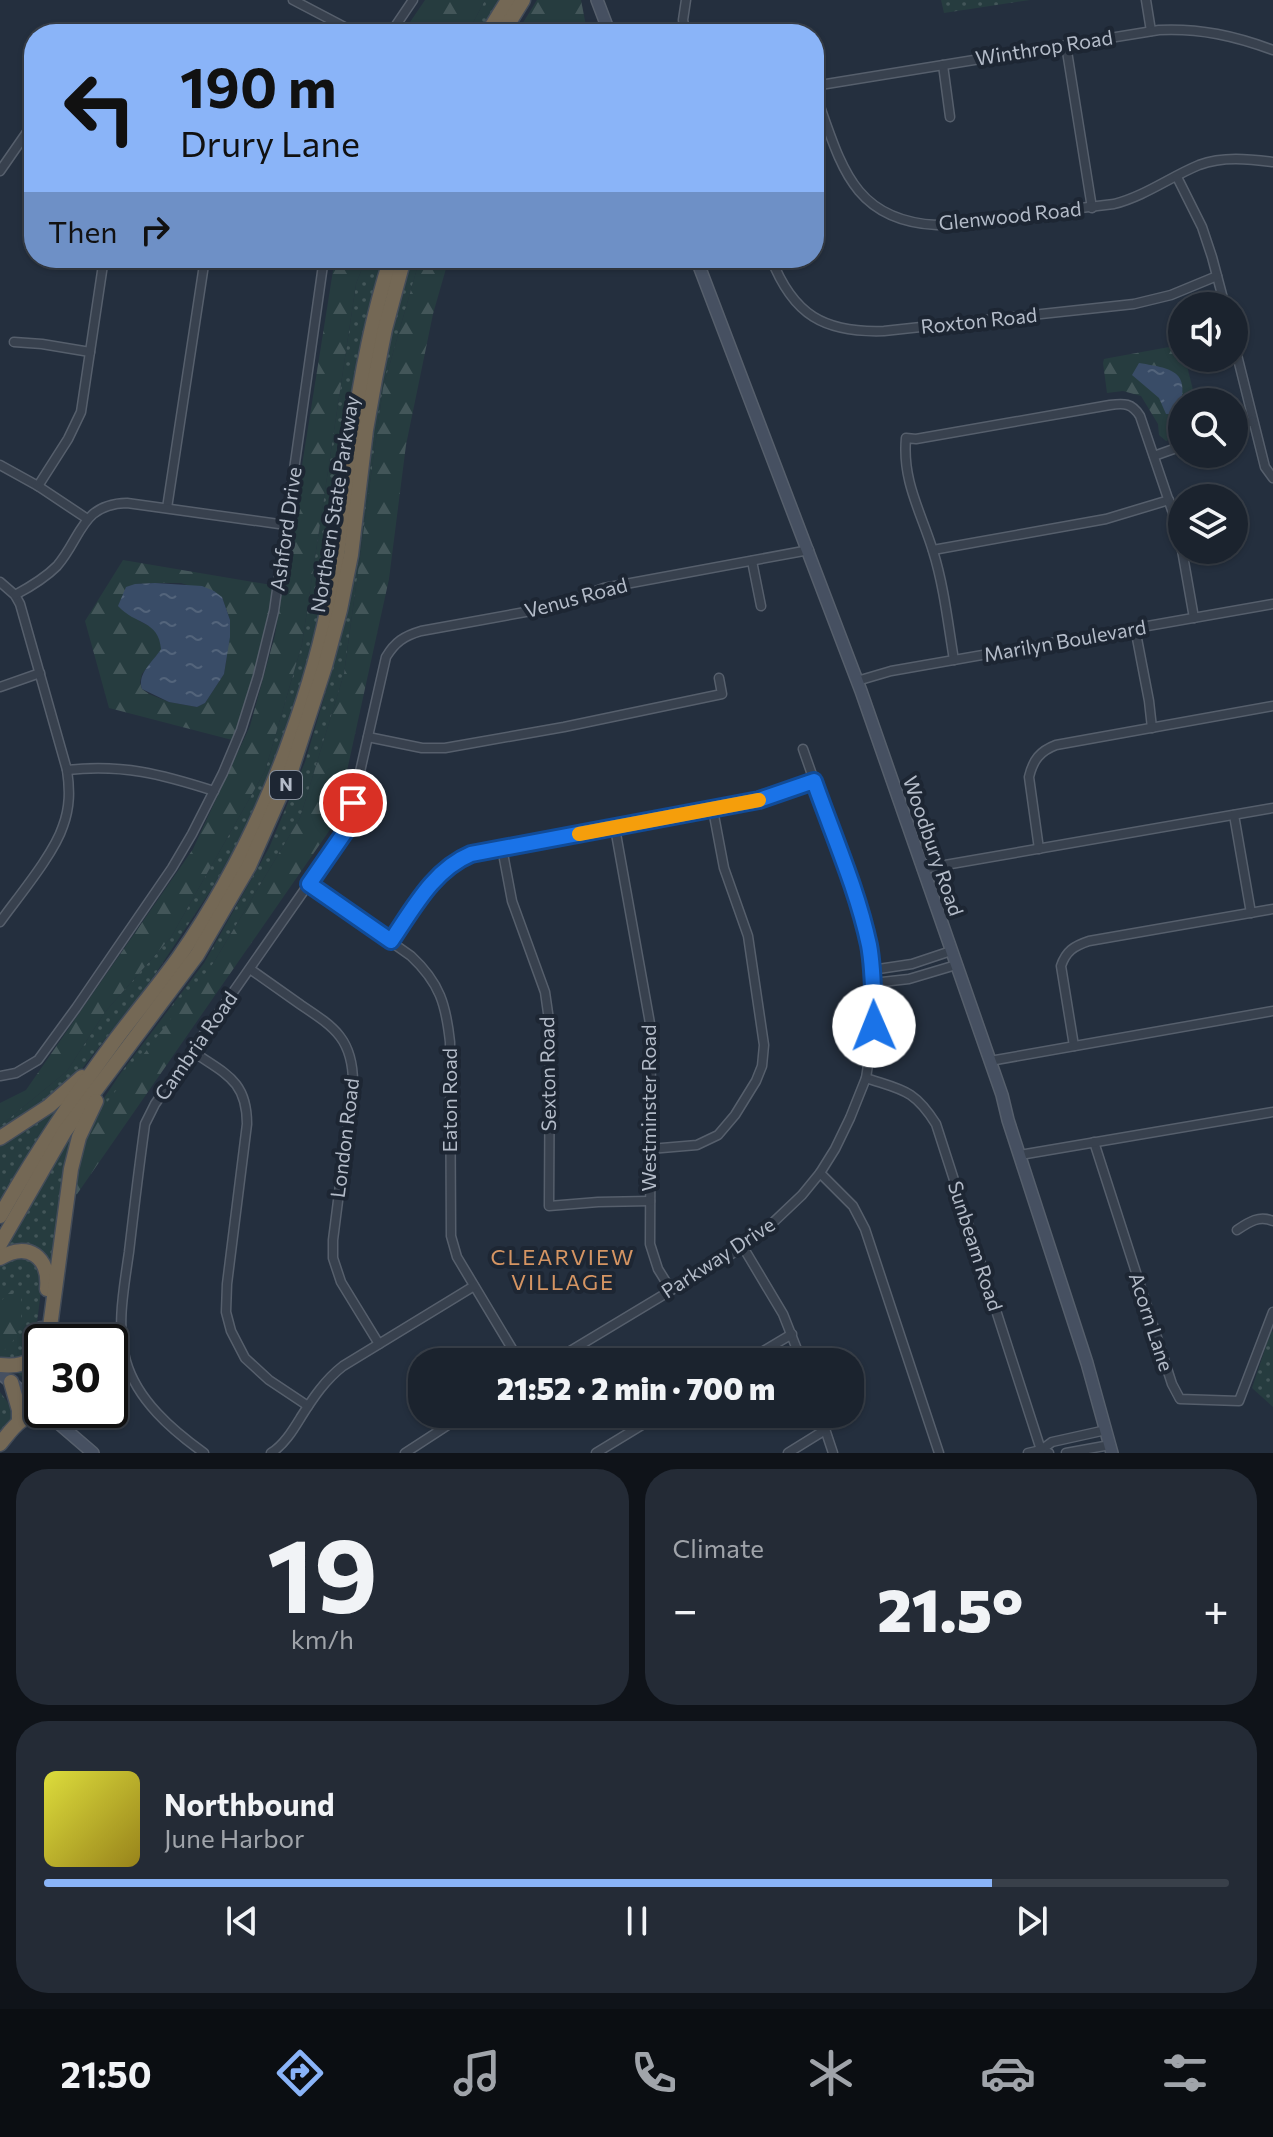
<!DOCTYPE html>
<html lang="en">
<head>
<meta charset="utf-8">
<style>
  :root { --surface:#1b232e; --page:#242b36; --text:#f1f3f6; --muted:#a0a4aa; --line:#39404a; --accent:#8ab4f8 }
  body { margin:0; font-family:Commissioner,sans-serif; background:var(--page); color:var(--text); height:100vh; display:flex; flex-direction:column; font-size:30px; white-space:nowrap }
  * { box-sizing:border-box; margin:0 }
  p { font-size:26px; color:var(--muted) }
  .icon { flex:none; width:44px; height:44px; fill:none; stroke:currentColor; stroke-width:2; stroke-linecap:round; stroke-linejoin:round }
  .map { position:relative; height:1453px; overflow:hidden }
  .details { display:flex; flex-direction:column; gap:16px; padding:16px; background:#0f1319; flex:1 }
  .details>* { flex:none }
  .top-card { position:absolute; left:24px; top:24px; width:800px; height:244px; border-radius:32px; box-shadow:0 2px 6px #0004,0 0 0 2px var(--line); background:#8ab4f8; color:#111; overflow:hidden }
  .buttons { position:absolute; left:1168px; top:292px; display:grid; gap:16px }
  .buttons a { display:grid; place-items:center; width:80px; height:80px; border-radius:50%; background:var(--surface); box-shadow:0 2px 6px #0004,0 0 0 2px var(--line); font-size:40px }
  .speed { position:absolute; left:24px; top:1324px; display:flex; gap:16px; font-size:40px; font-weight:700; text-align:center }
  .speed>* { display:grid; place-content:center; width:104px; height:104px; border-radius:50%; background:var(--surface); box-shadow:0 2px 6px #0004,0 0 0 2px var(--line); line-height:1 }
  .speed .limit { border:4px solid #111; border-radius:12px; background:#fff; color:#111 }
  .pin { position:absolute; display:grid; place-items:center; width:68px; height:68px; color:#fff; margin:-34px; border:4px solid #fff; border-radius:50%; box-shadow:0 2px 8px #0007 }
  .me { position:absolute; width:88px; margin:-44px; rotate:359deg; stroke-linejoin:round; filter:drop-shadow(0 0 6px #0008) }
  .turn { display:flex; align-items:center; gap:28px; height:168px; padding:0 24px; font-size:36px }
  .turn .icon { width:104px; height:104px; stroke-width:2.5 }
  .turn b { display:block; font-size:56px; line-height:68px }
  .then { display:flex; align-items:center; height:76px; padding:0 24px; background:#0003; gap:16px; font-size:30px }
  .big { font-size:60px; font-weight:800; line-height:1.1 }
  .details .widget { flex:1; display:flex; flex-direction:column; justify-content:center; gap:12px; min-width:0; padding:0 28px; border-radius:32px; background:var(--page) }
  .details .dial { align-items:center; gap:0 }
  .dial b { font-size:104px; line-height:1 }
  .song { display:flex; align-items:center; gap:24px }
  .cover { width:96px; height:96px; border-radius:12px; background:linear-gradient(135deg,hsl(60 70% 55%),hsl(50 70% 35%)) }
  .played { height:8px; border-radius:4px; background:linear-gradient(90deg,var(--accent) 80%,var(--line) 80%) }
  .keys { display:flex; justify-content:space-around; direction:ltr }
  .heat { display:flex; justify-content:space-between; align-items:center; font-size:44px; direction:ltr }
  .details .tiles { flex:1; display:grid; gap:16px; grid-template-columns:1fr 1fr }
  .widget:last-child { grid-column:span 2 }
  .trip { position:absolute; left:408px; top:1348px; width:456px; height:80px; border-radius:32px; background:var(--surface); box-shadow:0 2px 6px #0004,0 0 0 2px var(--line); font-weight:800; line-height:80px; text-align:center }
  .menu { display:flex; height:128px; justify-content:space-around; align-items:center; background:#0b0e12; color:var(--muted) }
  .menu .icon { width:56px; height:56px }
  .menu .on { color:var(--accent) }
  .menu b { font-size:36px; color:var(--text) }
  .map>svg:first-child { display:block }
  .green { fill:url(#green-dots) }
  .forest { fill:url(#forest-firs); fill-rule:evenodd }
  .water { fill:url(#water-ripples) }
  .lines { fill:none; stroke-linecap:round; stroke-linejoin:round }
  .minor-casing { stroke:#565f6c; stroke-width:11 }
  .secondary-casing { stroke:#565f6c; stroke-width:14 }
  .motorway-casing { stroke:#434c59; stroke-width:17 }
  .minor { stroke:#38414e; stroke-width:8 }
  .secondary { stroke:#465061; stroke-width:11 }
  .motorway { stroke:#746855; stroke-width:14 }
  .route-casing { stroke:#114b97; stroke-width:20 }
  .route { stroke:#1a73e8; stroke-width:14 }
  .slow { stroke:#f59e0b; stroke-width:14 }
  .labels { text-anchor:middle; stroke-width:8; stroke-linejoin:round; paint-order:stroke }
  .shield { fill:#1d2633; stroke:#878f9c; stroke-width:2 }
  .shield-label { font-size:18px; font-weight:bold; fill:#b4bcc9 }
  .street-label { font-size:20px; fill:#b4bcc9; stroke:#1d2633 }
  .neighbourhood-label { font-size:22px; letter-spacing:2px; fill:#d59563; stroke:#1d2633 }
</style>
</head>
<body>
<div class="map">
<svg width="1273" height="1453" viewBox="0 0 1273 1453">
  <defs>
    <pattern id="green-dots" width="8" height="8" patternUnits="userSpaceOnUse" patternTransform="scale(2)"><rect width="8" height="8" fill="#263c3f"/><path d="M2 2h.1M6 6h.1" fill="none" stroke="#435659" stroke-width="1.8" stroke-linecap="round"/></pattern>
    <pattern id="forest-firs" width="22" height="20" patternUnits="userSpaceOnUse" patternTransform="scale(2)"><rect width="22" height="20" fill="#263c3f"/><path d="M5 1l3.5 6h-7zM16 11l3.5 6h-7z" fill="#435659"/></pattern>
    <pattern id="water-ripples" width="26" height="14" patternUnits="userSpaceOnUse" patternTransform="scale(2)"><rect width="26" height="14" fill="#394c67"/><path d="M2 4q2-2 4 0t4 0M15 11q2-2 4 0t4 0" fill="none" stroke="#53647b"/></pattern>
  </defs>
  <rect width="100%" height="100%" fill="#242f3e"/>
  <!-- green -->
  <g class="green">
    <polygon points="485,0 501,0 481,34 467,34"/>
    <polygon points="941,0 1030,0 944,13"/>
    <polygon points="366,258 383,258 360,347 331,557 318,622 299,697 270,772 239,840 213,887 152,979 81,1070 44,1103 0,1133 0,1126 67,1071 105,1012 171,937 265,771 302,644 356,284"/>
    <polygon points="411,258 420,258 383,388 344,674 300,818 214,962 77,1177 56,1342 51,1342 80,1146 94,1113 120,1074 204,963 269,848 305,762 331,674 349,589 372,419 398,298"/>
    <polygon points="61,1104 0,1203 0,1141"/>
    <polygon points="75,1130 51,1277 46,1261 12,1247 7,1242 64,1144"/>
    <polygon points="30,1258 43,1275 34,1346 21,1360 3,1359 0,1356 0,1265 7,1259"/>
    <polygon points="1271,1331 1273,1332 1273,1407 1252,1388"/>
    <polygon points="42,1347 37,1388 16,1372"/>
    <polygon points="0,1392 12,1408 11,1420 0,1433"/>
  </g>
  <!-- forest -->
  <g class="forest">
    <polygon points="425,0 485,0 467,34 402,34"/>
    <polygon points="537,0 581,0 586,26 581,34 516,34"/>
    <polygon points="335,258 366,258 356,284 302,644 265,771 171,937 105,1012 67,1071 0,1126 0,1103 26,1090 193,849 250,726 275,635"/>
    <polygon points="420,258 449,258 433,314 406,445 389,579 336,821 75,1197 77,1177 92,1122 214,962 300,818 344,674 383,388"/>
    <polygon points="1180,345 1182,358 1185,358 1196,402 1182,402 1182,435 1166,441 1159,435 1158,424 1141,396 1123,391 1107,393 1103,363 1104,359 1109,358"/>
    <path d="M123 560 277 586 274 611 236 741 109 708 85 621ZM155 583H181L222 597 230 620 226 662 224 674 205 703 197 707 169 702 149 694 142 689 140 682 142 674 162 649C160 631 155 628 139 621L135 584Z"/>
    <path d="M10 1292 21 1298C23 1320 20 1341 0 1353V1302Z"/>
  </g>
  <!-- water -->
  <g class="water">
    <path d="M1139 363C1176 369 1191 372 1178 414H1166L1159 398 1132 375Z"/>
    <path d="M155 583 202 586 214 591 222 597 230 620V637L224 674 205 703 197 707 169 702 142 689C137 673 153 662 161 649 159 620 135 625 118 606L126 587 135 584Z"/>
  </g>
  <g class="lines">
    <!-- minor casing -->
    <g class="minor-casing">
      <g id="minor">
        <polyline points="293,0 358,34"/>
        <polyline points="686,0 683,20 686,34"/>
        <polyline points="1146,0 1151,31"/>
        <polyline points="107,34 126,31 142,34"/>
        <polyline points="390,34 413,0"/>
        <polyline points="1066,45 1092,208"/>
        <polyline points="943,65 950,117"/>
        <path d="M814 86 1159 30C1200 28 1235 36 1273 50"/>
        <path d="M814 90C840 159 849 221 937 225L1114 204C1145 196 1170 177 1199 165 1223 156 1249 159 1273 162"/>
        <polyline points="0,171 34,122"/>
        <polyline points="1177,177 1202,227 1212,257 1225,306"/>
        <path d="M771 258C793 315 824 333 884 331L1134 304 1171 295 1217 276"/>
        <polyline points="14,342 42,344 90,352"/>
        <polyline points="1234,343 1265,467 1273,478"/>
        <polyline points="1234,428 1252,421"/>
        <polyline points="1154,456 1182,446"/>
        <polyline points="0,465 38,486 86,518"/>
        <polyline points="38,486 68,439 81,412 104,258"/>
        <polyline points="167,508 205,258"/>
        <polyline points="933,550 1106,519 1169,500"/>
        <polyline points="1182,550 1194,618"/>
        <polyline points="752,561 761,606"/>
        <path d="M0 582 15 595 20 604 67 770C70 790 70 807 63 826 54 854 18 897 0 922"/>
        <path d="M15 595C30 587 45 578 57 566 82 537 81 504 127 503L286 525"/>
        <polyline points="1135,628 1149,701 1152,728"/>
        <path d="M954 660C948 624 944 586 933 551 921 512 902 481 906 438L916 439 1110 405C1124 403 1132 403 1140 416L1178 528 1182 549"/>
        <polyline points="857,681 891,671 1273,604"/>
        <polyline points="0,687 40,673"/>
        <polyline points="368,737 422,748 445,748 564,727 722,694 719,678"/>
        <path d="M67 770C123 764 161 774 214 791"/>
        <polyline points="1234,815 1251,913"/>
        <polyline points="615,828 651,1029 650,1244 658,1269 671,1290"/>
        <polyline points="502,848 512,901 545,992 550,1027 549,1206 598,1202 650,1201"/>
        <path d="M1039 849 1029 777C1033 760 1040 751 1056 745L1273 706"/>
        <polyline points="922,869 1273,808"/>
        <path d="M309 884 411 956C440 983 446 1005 450 1042L451 1236 457 1257 520 1362"/>
        <path d="M391 941C413 909 433 869 471 854L759 800 814 781"/>
        <path d="M250 969C267 981 284 993 301 1005 334 1027 353 1039 353 1083L333 1240V1258L341 1282 379 1344"/>
        <polyline points="872,970 912,964 951,951"/>
        <polyline points="873,983 909,979 956,965"/>
        <path d="M1074 1046 1061 966C1066 951 1074 946 1089 941L1273 909"/>
        <path d="M192 1051C225 1074 247 1080 247 1124L227 1284 226 1312 231 1331 245 1358 269 1380 308 1406"/>
        <polyline points="990,1061 1273,1011"/>
        <polyline points="0,1076 16,1073 38,1060 76,1008 172,868 192,834 223,773 241,730 258,676 274,611 324,258"/>
        <path d="M866 1078C902 1090 914 1089 936 1124L1041 1450 1049 1453"/>
        <polyline points="1094,1142 1172,1384 1180,1399 1239,1401 1273,1312"/>
        <polyline points="650,1149 697,1145 718,1135 735,1115 756,1081 762,1066 764,1045 748,936 724,868 713,810"/>
        <polyline points="1020,1155 1273,1112"/>
        <polyline points="820,1173 853,1206 865,1229 939,1453"/>
        <path d="M1237 1230C1249 1222 1259 1215 1273 1221"/>
        <polyline points="743,1247 783,1314 802,1362"/>
        <polyline points="552,1362 743,1247 764,1231 802,1195 820,1173 835,1149 850,1118 866,1078 874,1026 873,983 869,949 863,920 803,749"/>
        <polyline points="745,1362 792,1334"/>
        <polyline points="820,1414 833,1453"/>
        <path d="M204 1453C172 1430 137 1400 126 1361 116 1326 124 1288 129 1252 134 1209 139 1167 145 1124L155 1104 347 829 386 657C395 642 404 636 421 631L553 607 604 588 809 550"/>
        <path d="M271 1453C284 1445 293 1430 301 1417 313 1398 325 1380 343 1366L474 1286"/>
        <polyline points="405,1453 465,1414"/>
        <polyline points="596,1453 660,1414"/>
        <polyline points="788,1453 825,1430"/>
        <polyline points="1028,1453 1041,1450 1052,1442 1106,1430"/>
        <polyline points="1066,1453 1110,1445"/>
      </g>
    </g>
    <!-- secondary casing -->
    <g class="secondary-casing">
      <g id="secondary">
        <polyline points="597,0 610,34"/>
        <polyline points="696,258 861,691 1002,1095 1008,1120 1087,1363 1112,1453"/>
        <polyline points="0,1373 42,1409"/>
        <polyline points="43,1410 93,1453"/>
      </g>
    </g>
    <!-- motorway casing -->
    <g class="motorway-casing">
      <g id="motorway">
        <polyline points="487,34 508,0"/>
        <polyline points="502,34 523,0"/>
        <polyline points="0,1138 49,1106 82,1077"/>
        <path d="M0 1216C35 1154 74 1096 116 1039 137 1011 159 985 179 957 224 892 262 817 289 742 307 693 322 643 331 591 341 541 345 491 352 441 360 380 372 317 391 258"/>
        <polyline points="0,1244 65,1131 197,955 249,866 291,771 325,666 340,610 351,555 366,430 375,379 385,329 404,258"/>
        <path d="M0 1258C28 1241 50 1257 47 1289"/>
        <polyline points="48,1342 71,1169 79,1137 96,1101"/>
        <path d="M0 1365C31 1368 37 1358 41 1329"/>
        <polyline points="11,1382 19,1410 19,1421"/>
        <polyline points="39,1407 42,1385"/>
        <path d="M0 1444C16 1424 20 1416 46 1413"/>
      </g>
    </g>
    <!-- minor -->
    <use href="#minor" class="minor"/>
    <!-- secondary -->
    <use href="#secondary" class="secondary"/>
    <!-- motorway -->
    <use href="#motorway" class="motorway"/>
  </g>
  <g class="lines">
    <!-- route casing -->
    <g class="route-casing">
      <path id="route" d="M353 803 347 829 309 884 391 941C413 909 433 870 471 854L759 800 814 781C833 835 857 889 869 945 874 972 873 999 874 1026"/>
    </g>
    <!-- route -->
    <use href="#route" class="route"/>
    <!-- slow -->
    <polyline class="slow" points="579,834 759,800"/>
  </g>
  <g class="labels">
    <!-- shield labels -->
    <rect class="shield" x="270" y="771" width="32" height="28" rx="6"/>
    <g class="shield-label">
      <text x="286" y="791">N</text>
    </g>
    <!-- street labels -->
    <g class="street-label">
      <text transform="translate(1044 48) rotate(-9)" y="7">Winthrop Road</text>
      <text transform="translate(1010 216) rotate(-6)" y="7">Glenwood Road</text>
      <text transform="translate(979 321) rotate(-6)" y="7">Roxton Road</text>
      <text transform="translate(335 504) rotate(-81)" y="7">Northern State Parkway</text>
      <text transform="translate(286 529) rotate(-82)" y="7">Ashford Drive</text>
      <text transform="translate(576 598) rotate(-15)" y="7">Venus Road</text>
      <text transform="translate(1065 641) rotate(-10)" y="7">Marilyn Boulevard</text>
      <text transform="translate(933 846) rotate(71)" y="7">Woodbury Road</text>
      <text transform="translate(196 1046) rotate(-55)" y="7">Cambria Road</text>
      <text transform="translate(548 1074) rotate(-91)" y="7">Sexton Road</text>
      <text transform="translate(450 1100) rotate(-90)" y="7">Eaton Road</text>
      <text transform="translate(649 1108) rotate(-90)" y="7">Westminster Road</text>
      <text transform="translate(345 1138) rotate(-83)" y="7">London Road</text>
      <text transform="translate(975 1246) rotate(72)" y="7">Sunbeam Road</text>
      <text transform="translate(718 1258) rotate(-33)" y="7">Parkway Drive</text>
      <text transform="translate(1151 1322) rotate(72)" y="7">Acorn Lane</text>
    </g>
    <!-- neighbourhood labels -->
    <g class="neighbourhood-label">
      <text x="563" y="1265">CLEARVIEW<tspan x="563" dy="25">VILLAGE</tspan></text>
    </g>
  </g>
</svg>
<div class="buttons">
<a><svg class="icon" aria-label="sound" viewBox="0 0 24 24"><path d="M4 9h4l5-4v14l-5-4H4zM17 9q2 3 0 6"/></svg></a>
<a><svg class="icon" aria-label="search" viewBox="0 0 24 24"><circle cx="10" cy="10" r="6"/><path d="M15 15l6 6"/></svg></a>
<a><svg class="icon" aria-label="layers" viewBox="0 0 24 24"><path d="M12 4l9 5-9 5-9-5zM3 14l9 5 9-5"/></svg></a>
</div>
<div class="speed"><div class="limit">30</div></div>
<div class="pin" style="left:353px;top:803px;background:#d93025"><svg class="icon" aria-label="arrive" viewBox="0 0 24 24"><path d="M6 21V4h12l-3 4 3 4H6"/></svg></div>
<svg class="me" style="left:874px;top:1026px" viewBox="-20 -20 40 40"><circle r="19" fill="#fff"/><path d="M0-13L10 11 0 6-10 11z" fill="#1a73e8"/></svg>
<div class="trip">21:52 · 2 min · 700 m</div>
<div class="top-card">
<div class="turn"><svg class="icon" aria-label="left" viewBox="0 0 24 24"><path d="M17 20v-9H6M10 6l-5 5 5 5"/></svg><div><b>190 m</b>Drury Lane</div></div>
<div class="then">Then<svg class="icon" aria-label="right" viewBox="0 0 24 24"><path d="M7 20v-9h11M14 6l5 5-5 5"/></svg></div>
</div>
</div>
<section class="details">
<div class="tiles">
<div class="widget dial"><b>19</b><p>km/h</p></div>
<div class="widget"><p>Climate</p>
<div class="heat"><a>−</a><b class="big">21.5°</b><a>+</a></div>
</div>
<div class="widget">
<div class="song"><i class="cover"></i><div><b>Northbound</b><p>June Harbor</p></div></div>
<div class="played"></div>
<div class="keys"><svg class="icon" aria-label="previous" viewBox="0 0 24 24"><path d="M18 5L8 12l10 7zM5 5v14"/></svg><svg class="icon" aria-label="pause" viewBox="0 0 24 24"><path d="M8 5v14M16 5v14"/></svg><svg class="icon" aria-label="next" viewBox="0 0 24 24"><path d="M6 5l10 7-10 7zM19 5v14"/></svg></div>
</div>
</div>
</section>
<nav class="menu">
<b>21:50</b>
<svg class="icon on" aria-label="directions" viewBox="0 0 24 24"><path d="M12 3l9 9-9 9-9-9zM9 14v-3h6M13 9l2 2-2 2"/></svg>
<svg class="icon" aria-label="music" viewBox="0 0 24 24"><path d="M9 18V5l10-2v13"/><circle cx="6" cy="18" r="3"/><circle cx="16" cy="16" r="3"/></svg>
<svg class="icon" aria-label="phone" viewBox="0 0 24 24"><path d="M5 4h4l2 5-3 2q2 4 5 5l2-3 5 2v4C11 20 4 13 5 4z"/></svg>
<svg class="icon" aria-label="climate" viewBox="0 0 24 24"><path d="M12 3v18M4 7l16 10M4 17L20 7"/></svg>
<svg class="icon" aria-label="car" viewBox="0 0 24 24"><path d="M5 17H2v-5l4-1 3-4h7l3 4 3 1v5h-3M9 17h6M6 11h13"/><circle cx="7" cy="17" r="2"/><circle cx="17" cy="17" r="2"/></svg>
<svg class="icon" aria-label="filters" viewBox="0 0 24 24"><path d="M4 7h16M4 17h16"/><circle cx="9" cy="7" r="2"/><circle cx="15" cy="17" r="2"/></svg>
</nav>
</body>
</html>
